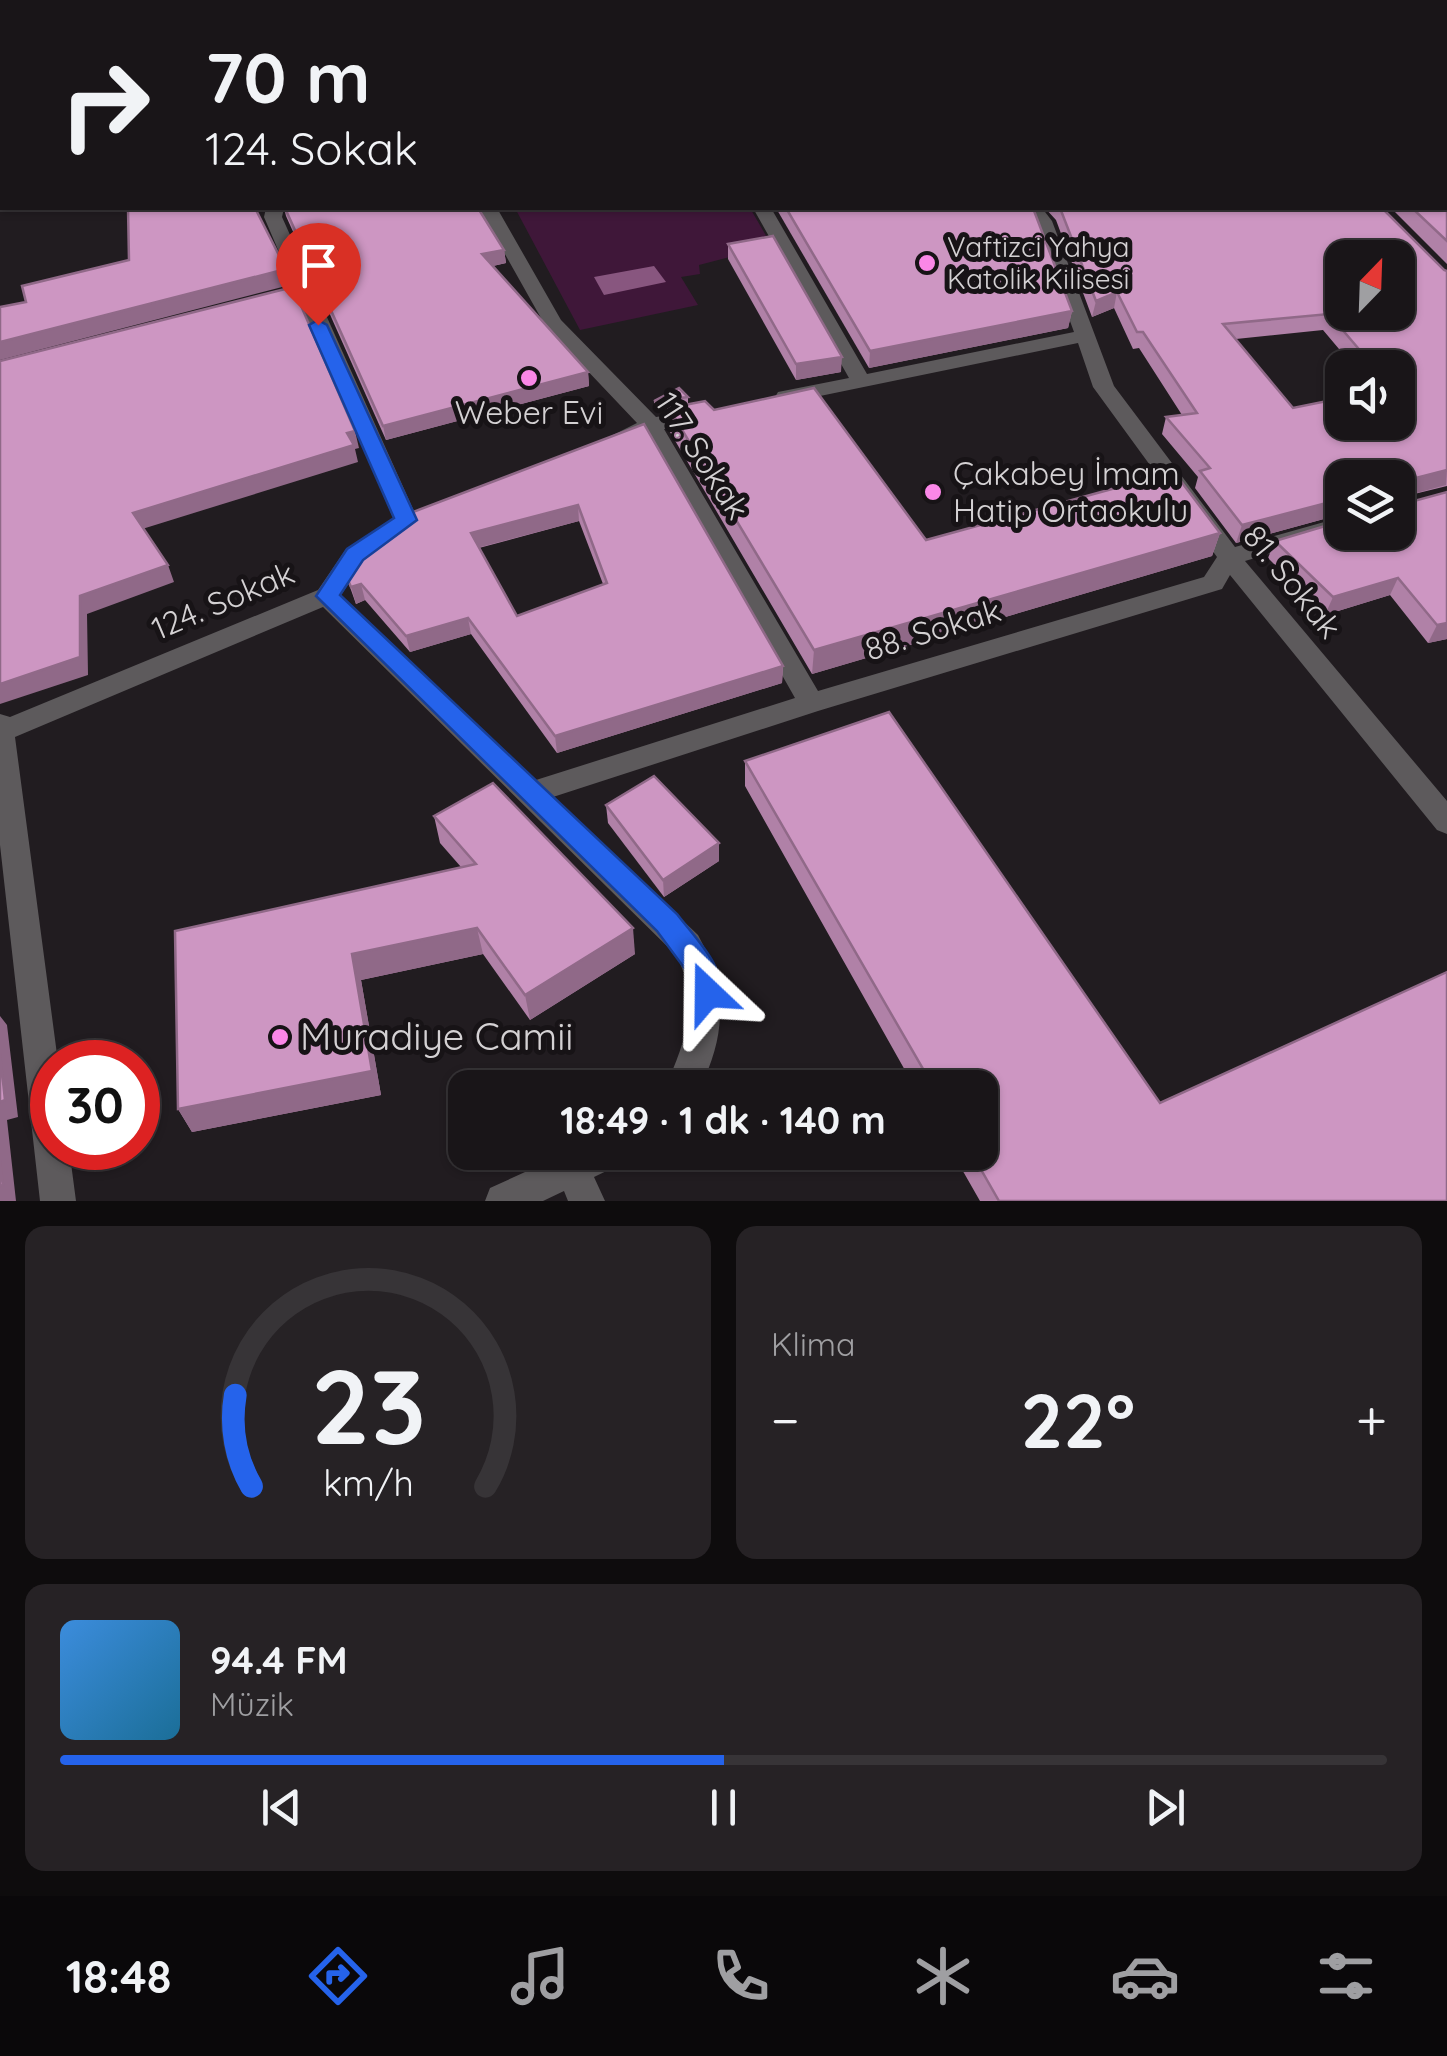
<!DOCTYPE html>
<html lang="tr">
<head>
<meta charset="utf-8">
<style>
  :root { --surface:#191518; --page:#262225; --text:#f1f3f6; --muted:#9f9fa2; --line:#373437; --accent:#2563eb }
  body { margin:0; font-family:Quicksand,sans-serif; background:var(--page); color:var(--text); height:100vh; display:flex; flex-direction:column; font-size:38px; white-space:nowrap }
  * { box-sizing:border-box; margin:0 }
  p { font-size:32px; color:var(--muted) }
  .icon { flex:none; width:55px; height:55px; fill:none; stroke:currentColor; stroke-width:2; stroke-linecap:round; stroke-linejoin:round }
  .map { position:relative; height:1201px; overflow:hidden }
  .details { display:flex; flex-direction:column; gap:25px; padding:25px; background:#0e0c0d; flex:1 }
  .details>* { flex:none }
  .hud { position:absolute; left:0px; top:0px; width:1448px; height:210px; box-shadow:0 2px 8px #0004,0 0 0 2px var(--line); background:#191518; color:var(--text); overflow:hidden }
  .needle { width:65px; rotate:23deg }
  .tools { position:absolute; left:1325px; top:240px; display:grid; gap:20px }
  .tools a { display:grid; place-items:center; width:90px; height:90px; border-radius:20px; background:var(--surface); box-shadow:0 2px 8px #0004,0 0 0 2px var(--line); font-size:50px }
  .speed { position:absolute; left:30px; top:1040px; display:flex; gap:20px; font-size:50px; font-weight:700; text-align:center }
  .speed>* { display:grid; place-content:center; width:130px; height:130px; border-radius:50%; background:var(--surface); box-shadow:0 2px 8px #0004,0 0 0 2px var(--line); line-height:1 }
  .speed .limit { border:15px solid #d22; background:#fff; color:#111 }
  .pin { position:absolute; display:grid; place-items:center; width:85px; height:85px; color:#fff; margin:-102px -42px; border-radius:50% 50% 50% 0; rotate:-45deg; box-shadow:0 0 10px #0007 }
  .pin .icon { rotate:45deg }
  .me { position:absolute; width:110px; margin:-55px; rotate:337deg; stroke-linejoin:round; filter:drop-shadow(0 0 8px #0008) }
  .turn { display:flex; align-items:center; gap:35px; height:210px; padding:0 40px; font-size:45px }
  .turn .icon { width:130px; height:130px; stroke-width:2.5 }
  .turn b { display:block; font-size:70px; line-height:85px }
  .big { font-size:75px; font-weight:700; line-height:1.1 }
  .details .tile { flex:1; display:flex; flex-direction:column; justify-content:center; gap:15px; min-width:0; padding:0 35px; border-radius:20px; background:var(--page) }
  .details .dial { align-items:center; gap:0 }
  .dial svg { height:260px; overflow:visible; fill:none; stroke:var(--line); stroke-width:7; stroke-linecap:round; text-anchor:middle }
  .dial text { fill:var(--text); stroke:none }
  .song { display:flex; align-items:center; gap:30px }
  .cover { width:120px; height:120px; border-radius:15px; background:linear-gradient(135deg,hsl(210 70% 55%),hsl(200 70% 35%)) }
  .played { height:10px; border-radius:5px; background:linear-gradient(90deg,var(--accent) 50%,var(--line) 50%) }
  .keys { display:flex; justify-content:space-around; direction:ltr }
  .heat { display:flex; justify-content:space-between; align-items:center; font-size:55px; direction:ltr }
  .details .tiles { flex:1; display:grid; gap:25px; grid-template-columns:1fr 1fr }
  .tile:last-child { grid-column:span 2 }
  .trip { position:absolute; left:448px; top:1070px; width:550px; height:100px; border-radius:20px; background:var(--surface); box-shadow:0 2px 8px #0004,0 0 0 2px var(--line); font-weight:700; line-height:100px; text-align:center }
  .tabs { display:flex; height:160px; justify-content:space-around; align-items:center; background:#0a080a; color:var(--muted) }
  .tabs .icon { width:70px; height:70px }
  .tabs .current { color:var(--accent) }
  .tabs b { font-size:45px; color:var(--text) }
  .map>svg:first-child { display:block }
  .green { fill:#3f1739 }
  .water { fill:#88567f }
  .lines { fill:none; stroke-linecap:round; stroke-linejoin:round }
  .minor { fill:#5d5a5c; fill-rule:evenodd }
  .major { fill:#9c989b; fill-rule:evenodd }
  .wall { fill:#b081a7; fill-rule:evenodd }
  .shaded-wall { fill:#906988 }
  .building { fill:#cd96c2; stroke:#906988; stroke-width:2.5; fill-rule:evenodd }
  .route { fill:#2563eb; stroke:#184099; stroke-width:2.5 }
  .poi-dot { fill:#fa87e7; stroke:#171316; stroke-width:4 }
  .labels { text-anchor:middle; stroke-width:10; stroke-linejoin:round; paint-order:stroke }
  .far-poi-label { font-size:28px; fill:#d4d1d3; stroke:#171316; text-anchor:start }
  .poi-label { font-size:32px; fill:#d4d1d3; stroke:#171316 }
  .street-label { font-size:32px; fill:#d4d1d3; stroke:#171316 }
  .near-poi-label { font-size:38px; fill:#d4d1d3; stroke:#171316; text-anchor:start }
</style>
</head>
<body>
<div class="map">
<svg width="1447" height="1201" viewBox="0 0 1447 1201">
  <rect width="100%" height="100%" fill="#211c20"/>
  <!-- green -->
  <polygon class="green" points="515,208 750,208 772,246 699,265 700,274 681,277 698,305 580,330"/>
  <!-- water -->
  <polygon class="water" points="654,266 666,282 604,295 594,277"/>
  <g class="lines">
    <!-- minor -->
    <g class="minor">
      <polygon points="266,208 284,208 282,217 418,520 414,525 398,525 394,520 264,217"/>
      <path d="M479 208H497L561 320 656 417 711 409 714 414 711 419 664 429 818 691 1204 577 1217 557 1093 387 1078 343 786 403 775 397 778 392 849 378 753 208H771L867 374 1074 332 1034 222 1024 208H1042L1052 221 1114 386 1235 547 1342 517 1343 532 1245 561 1447 801V834L1437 830 1230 575 1222 589 818 711 553 797 698 935C727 988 727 1033 700 1088H665C685 1042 701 1002 676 955L323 607 15 737 58 1062H52V1148H69L76 1201H40L0 845V714L10 717 318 590 346 549 386 526 394 528 398 534 364 561 341 595 536 780 795 698 646 435 616 446 605 439 637 423 546 327Z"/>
      <polygon points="569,1152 626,1152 621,1164 594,1177 605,1201 568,1201 564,1191 543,1201 485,1201 490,1188"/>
    </g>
    <!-- major -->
    <polygon class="major" points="1073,0 1098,0 1099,2 1075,2"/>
  </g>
  <!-- wall -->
  <g class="wall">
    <polygon points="1447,61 1447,264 1391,208 1445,208"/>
    <polygon points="284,208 478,208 504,250 506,263 493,266 588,372 589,386 386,440 286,216"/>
    <polygon points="776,208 1033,208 1072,311 1068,328 869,368"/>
    <path d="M1045 208H1382L1444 270 1447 271V486L1402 497V500L1447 639 1428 643 1390 595 1325 615 1268 558 1275 541 1398 532 1342 478V514L1236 543 1195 488 1198 477 1162 434 1166 417 1182 415 1139 348 1133 349 1114 308 1092 317 1056 220ZM1323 330 1355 368H1398V422L1293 408 1236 339Z"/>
    <polygon points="728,244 841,372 796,380 728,259"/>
    <polygon points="688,397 688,405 714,410 926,540 1220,533 1212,556 812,674 670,432 669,409 654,410 654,401"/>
    <path d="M644 424 783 666 782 683 557 753 471 634 410 652 365 600 356 604 345 573ZM579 521 603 584 517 616 479 548Z"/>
    <polygon points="745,761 1160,1103 1447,1201 980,1201 952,1152 980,1152 980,1088 915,1088 745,786"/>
    <polygon points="606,805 719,861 664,897 608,823"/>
    <polygon points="434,816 635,954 530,1020 483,954 361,980 381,1095 192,1132 178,1109 461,867 440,843"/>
  </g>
  <!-- shaded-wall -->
  <g class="shaded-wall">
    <polygon points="2,144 2,160 0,161 0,145"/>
    <polygon points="504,250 506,263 484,268 482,254"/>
    <polygon points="286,269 290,285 0,360 0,342"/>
    <polygon points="1117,292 1114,308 1092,317 1096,301"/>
    <polygon points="1072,311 1068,328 869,368 870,351"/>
    <polygon points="842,357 841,372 796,380 796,364"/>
    <polygon points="588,372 589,386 386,440 383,426"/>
    <polygon points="355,431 359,448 355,449 358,462 139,530 133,513"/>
    <polygon points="1447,470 1446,485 1398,498 1404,481"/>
    <polygon points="1342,499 1342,514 1236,543 1242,525"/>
    <polygon points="578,505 579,521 473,549 471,533"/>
    <polygon points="1220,533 1212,556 812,674 814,650"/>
    <polygon points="168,565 174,582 87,614 88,675 0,704 0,684 80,596"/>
    <polygon points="1398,578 1390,595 1325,615 1333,597"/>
    <polygon points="361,584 365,600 356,604 351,587"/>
    <polygon points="468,618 471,634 410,652 406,636"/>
    <polygon points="1447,623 1447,639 1428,643 1437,625"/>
    <polygon points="783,666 782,683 557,753 555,736"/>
    <polygon points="719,843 719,861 664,897 663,880"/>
    <polygon points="477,928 483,954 361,980 381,1095 192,1132 178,1109 352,954"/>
    <polygon points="633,928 635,954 530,1020 525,995"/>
    <polygon points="0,1016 7,1025 18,1117 7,1120 16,1201 0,1201"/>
  </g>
  <!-- building -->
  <g class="building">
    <polygon points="0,0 1002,0 1002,2 2,2 2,144 0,145"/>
    <polygon points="1445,52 1446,52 1447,61 1447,241 1412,208 1445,208"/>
    <polygon points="128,208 255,208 286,269 0,342 0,307 26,302 22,286 129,260"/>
    <polygon points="285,208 478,208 504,250 482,254 588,372 383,426"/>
    <polygon points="786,208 1033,208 1072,311 870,351"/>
    <path d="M1060 208H1382L1444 270 1447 271V470L1404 481 1402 500 1407 503 1447 492V623L1437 625 1398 578 1333 597 1275 541 1342 521V532H1398V478H1342V499L1242 525 1200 471 1210 468 1166 417 1197 413 1143 332H1137L1117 292 1096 301ZM1342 258H1398V312H1342ZM1329 314 1375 368H1398V422H1342V398L1293 408 1223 324Z"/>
    <polygon points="773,236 842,357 796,364 728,244"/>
    <polygon points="293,287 355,431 347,433 354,445 133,513 168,565 80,596 80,657 0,684 0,361"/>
    <polygon points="679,388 688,397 654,401"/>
    <polygon points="814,388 926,540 1174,472 1220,533 814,650 669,408 705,401 714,410"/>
    <path d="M644 424 783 666 555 736 468 618 406 636 361 584 351 587 345 573 363 547 413 512ZM578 505 607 583 517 616 471 533Z"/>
    <polygon points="889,712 1160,1103 1447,972 1447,1201 999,1201 971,1152 980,1152 980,1088 934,1088 745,761"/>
    <polygon points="654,776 719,843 663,880 606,805"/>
    <polygon points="493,783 633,928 525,995 477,928 352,954 372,1071 178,1109 175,931 476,864 434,816"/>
    <polygon points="0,1054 5,1100 0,1102"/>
    <polygon points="0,1161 3,1185 0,1186"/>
  </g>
  <!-- route -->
  <path class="route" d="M318 320 327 325 417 520 363 560 340 595 677 914C694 937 732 972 718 1003L708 1006 697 1003 688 973 657 931 316 596 347 549 394 518 309 325Z"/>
  <!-- markers -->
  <g class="poi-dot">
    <circle cx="927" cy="263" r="10"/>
    <circle cx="529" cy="378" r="10"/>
    <circle cx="933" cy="492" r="10"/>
    <circle cx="280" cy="1037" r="10"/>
  </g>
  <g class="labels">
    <!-- far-poi labels -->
    <g class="far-poi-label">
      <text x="947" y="257">Vaftizci Yahya<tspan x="947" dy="32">Katolik Kilisesi</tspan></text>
    </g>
    <!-- poi labels -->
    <g class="poi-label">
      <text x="529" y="424">Weber Evi</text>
      <text x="953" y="485" text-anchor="start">Çakabey İmam<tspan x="953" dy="37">Hatip Ortaokulu</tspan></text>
    </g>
    <!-- street labels -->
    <g class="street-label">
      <text transform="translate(702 456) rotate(57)" y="11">117. Sokak</text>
      <text transform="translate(1292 582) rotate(51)" y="11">81. Sokak</text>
      <text transform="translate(223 601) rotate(-23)" y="11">124. Sokak</text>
      <text transform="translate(933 630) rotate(-17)" y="11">88. Sokak</text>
    </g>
    <!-- near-poi labels -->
    <g class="near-poi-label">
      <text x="300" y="1050">Muradiye Camii</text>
    </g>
  </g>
</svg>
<div class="tools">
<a><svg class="needle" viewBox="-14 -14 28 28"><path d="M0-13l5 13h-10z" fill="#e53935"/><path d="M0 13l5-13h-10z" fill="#9f9fa2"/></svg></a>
<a><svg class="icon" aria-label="sound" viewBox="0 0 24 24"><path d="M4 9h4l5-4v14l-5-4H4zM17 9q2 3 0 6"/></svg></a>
<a><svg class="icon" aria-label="layers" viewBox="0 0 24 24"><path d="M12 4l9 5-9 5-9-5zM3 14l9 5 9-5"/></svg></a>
</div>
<div class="speed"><div class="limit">30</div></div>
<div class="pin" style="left:318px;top:325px;background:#d93025"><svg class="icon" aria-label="arrive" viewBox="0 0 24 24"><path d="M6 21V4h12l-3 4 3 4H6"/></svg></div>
<svg class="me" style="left:708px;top:993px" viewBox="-20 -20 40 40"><path d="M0-17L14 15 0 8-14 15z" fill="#2563eb" stroke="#fff" stroke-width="4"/></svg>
<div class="trip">18:49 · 1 dk · 140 m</div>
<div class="hud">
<div class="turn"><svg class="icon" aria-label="right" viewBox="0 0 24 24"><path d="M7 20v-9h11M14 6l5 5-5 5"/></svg><div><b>70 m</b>124. Sokak</div></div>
</div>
</div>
<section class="details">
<div class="tiles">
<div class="tile dial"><svg viewBox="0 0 100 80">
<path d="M14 69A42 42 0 1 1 86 69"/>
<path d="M14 69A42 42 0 0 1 9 41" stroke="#2563eb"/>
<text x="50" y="56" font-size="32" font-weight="700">23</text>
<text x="50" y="72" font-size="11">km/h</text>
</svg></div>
<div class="tile"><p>Klima</p>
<div class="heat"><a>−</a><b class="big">22°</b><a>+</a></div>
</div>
<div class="tile">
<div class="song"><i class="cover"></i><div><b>94.4 FM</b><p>Müzik</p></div></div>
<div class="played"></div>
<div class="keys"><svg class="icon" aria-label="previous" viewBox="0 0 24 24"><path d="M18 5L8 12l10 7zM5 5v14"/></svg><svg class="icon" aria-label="pause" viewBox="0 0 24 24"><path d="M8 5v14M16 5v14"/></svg><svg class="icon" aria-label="next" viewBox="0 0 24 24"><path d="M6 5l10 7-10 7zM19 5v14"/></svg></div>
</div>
</div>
</section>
<nav class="tabs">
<b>18:48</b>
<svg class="icon current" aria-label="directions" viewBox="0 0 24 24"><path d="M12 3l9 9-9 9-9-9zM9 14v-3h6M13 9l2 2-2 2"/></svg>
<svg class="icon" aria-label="music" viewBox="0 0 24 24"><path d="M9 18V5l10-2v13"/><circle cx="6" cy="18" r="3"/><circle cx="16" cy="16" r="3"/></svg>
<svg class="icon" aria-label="phone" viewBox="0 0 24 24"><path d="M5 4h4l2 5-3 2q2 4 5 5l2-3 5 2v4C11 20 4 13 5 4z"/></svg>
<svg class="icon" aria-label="climate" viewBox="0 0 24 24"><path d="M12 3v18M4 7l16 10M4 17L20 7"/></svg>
<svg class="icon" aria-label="car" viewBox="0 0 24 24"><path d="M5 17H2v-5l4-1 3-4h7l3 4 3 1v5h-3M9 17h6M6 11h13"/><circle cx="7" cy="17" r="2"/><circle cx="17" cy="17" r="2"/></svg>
<svg class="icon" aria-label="filters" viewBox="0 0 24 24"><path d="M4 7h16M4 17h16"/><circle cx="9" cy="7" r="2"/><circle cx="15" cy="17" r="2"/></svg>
</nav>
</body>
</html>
